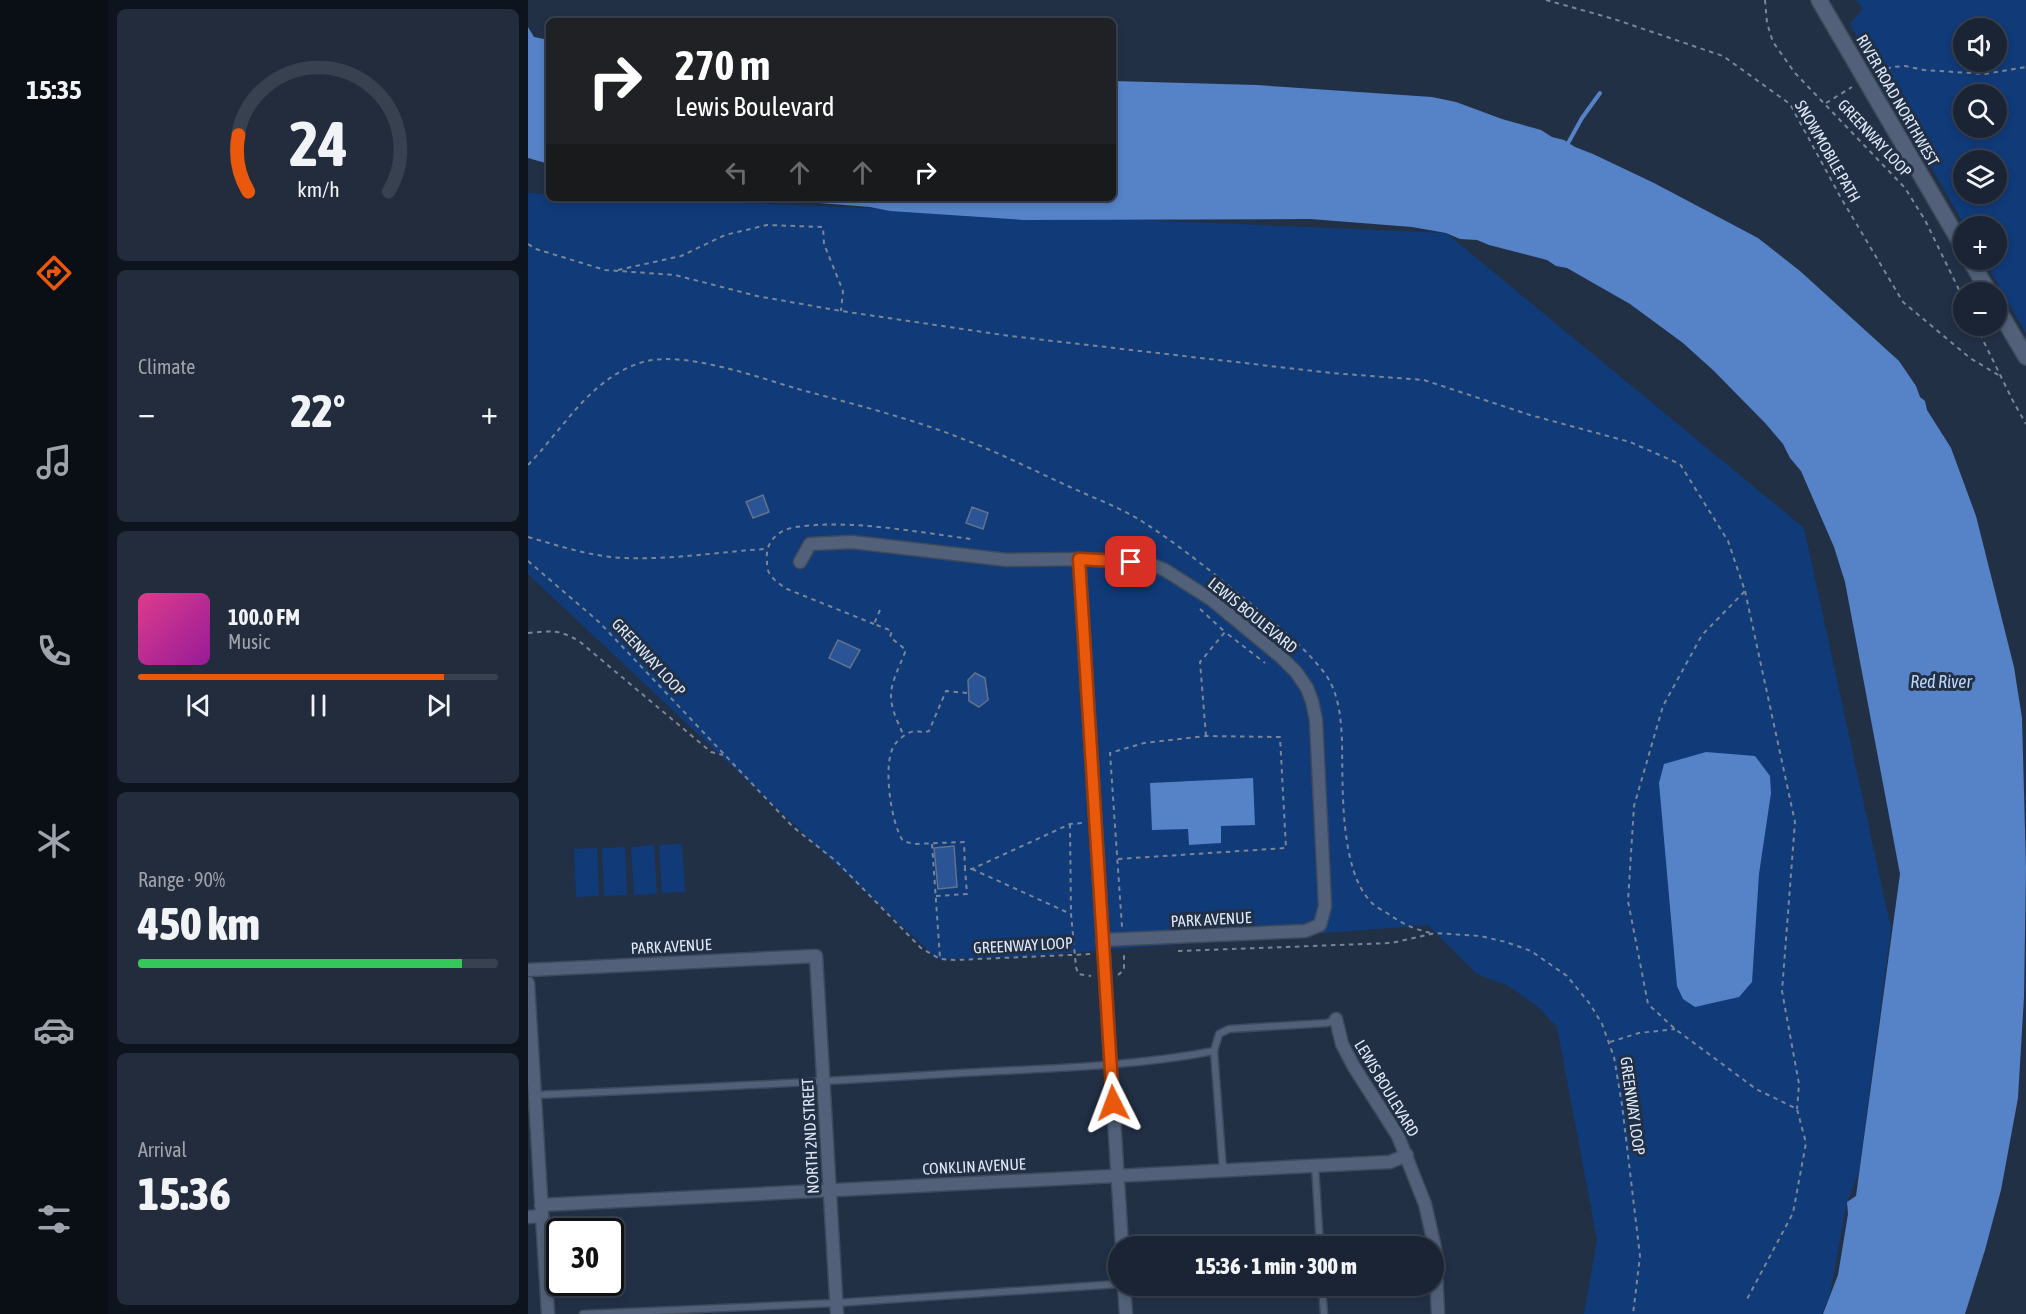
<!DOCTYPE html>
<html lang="en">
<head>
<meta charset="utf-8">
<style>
  :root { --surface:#1a2434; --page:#232c3c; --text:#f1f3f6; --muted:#9fa4ac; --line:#38414f; --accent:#ea580c }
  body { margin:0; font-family:"Asap Condensed",sans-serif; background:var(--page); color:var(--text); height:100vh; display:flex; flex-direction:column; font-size:22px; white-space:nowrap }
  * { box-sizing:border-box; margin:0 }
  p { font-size:20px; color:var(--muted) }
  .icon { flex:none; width:33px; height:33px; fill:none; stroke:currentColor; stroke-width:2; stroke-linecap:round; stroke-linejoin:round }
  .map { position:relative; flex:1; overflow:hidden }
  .drawer { display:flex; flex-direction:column; gap:9px; padding:9px; background:#0e141d; width:420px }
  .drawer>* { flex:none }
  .top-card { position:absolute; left:18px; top:18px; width:570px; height:183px; border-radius:9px; box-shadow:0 3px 9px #0003,0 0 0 2px var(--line); background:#202124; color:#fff; overflow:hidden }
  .buttons { position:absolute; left:1425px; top:18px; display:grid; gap:12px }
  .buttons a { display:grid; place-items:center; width:54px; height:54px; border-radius:50%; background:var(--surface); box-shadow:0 3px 9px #0003,0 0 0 2px var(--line); font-size:30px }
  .speed { position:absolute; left:18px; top:1218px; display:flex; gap:12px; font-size:30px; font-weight:700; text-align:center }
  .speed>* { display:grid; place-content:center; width:78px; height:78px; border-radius:50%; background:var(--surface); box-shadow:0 3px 9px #0003,0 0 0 2px var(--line); line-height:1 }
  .speed .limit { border:3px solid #111; border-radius:9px; background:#fff; color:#111 }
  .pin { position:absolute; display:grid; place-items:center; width:51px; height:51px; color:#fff; margin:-26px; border-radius:12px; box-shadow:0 3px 9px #0006 }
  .me { position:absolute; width:66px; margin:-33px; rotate:357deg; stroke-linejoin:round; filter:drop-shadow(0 0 4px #0008) }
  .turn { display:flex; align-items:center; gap:21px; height:126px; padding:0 30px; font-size:27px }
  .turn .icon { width:78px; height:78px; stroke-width:2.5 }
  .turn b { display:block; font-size:42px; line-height:51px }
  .lanes { display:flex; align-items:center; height:57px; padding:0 30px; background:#0003; justify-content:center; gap:30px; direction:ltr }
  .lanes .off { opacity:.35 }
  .big { font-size:45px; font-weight:800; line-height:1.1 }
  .drawer .widget { flex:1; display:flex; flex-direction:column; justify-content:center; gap:9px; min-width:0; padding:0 21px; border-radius:9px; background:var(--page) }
  .drawer .dial { align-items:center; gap:0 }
  .dial svg { height:156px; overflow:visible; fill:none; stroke:var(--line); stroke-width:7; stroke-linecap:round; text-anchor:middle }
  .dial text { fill:var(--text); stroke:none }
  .song { display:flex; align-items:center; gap:18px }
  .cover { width:72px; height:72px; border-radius:9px; background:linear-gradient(135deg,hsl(330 70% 55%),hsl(300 70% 35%)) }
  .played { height:6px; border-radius:3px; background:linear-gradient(90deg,var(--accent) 85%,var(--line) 85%) }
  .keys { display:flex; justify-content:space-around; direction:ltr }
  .heat { display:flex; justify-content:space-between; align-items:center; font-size:33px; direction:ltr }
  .charge { height:9px; border-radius:4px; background:linear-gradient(90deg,#34c759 90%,var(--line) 0) }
  .trip { position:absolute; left:580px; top:1236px; width:336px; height:60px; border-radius:30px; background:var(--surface); box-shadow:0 3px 9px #0003,0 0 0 2px var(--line); font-weight:800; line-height:60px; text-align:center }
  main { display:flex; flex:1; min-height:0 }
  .tab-bar { display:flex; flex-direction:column; width:108px; justify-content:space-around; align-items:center; background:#0a0e15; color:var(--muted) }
  .tab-bar .icon { width:42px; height:42px }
  .tab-bar .on { color:var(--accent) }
  .tab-bar b { font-size:27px; color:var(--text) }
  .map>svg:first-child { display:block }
  .green { fill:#113a79; fill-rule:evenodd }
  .water { fill:#5682c8 }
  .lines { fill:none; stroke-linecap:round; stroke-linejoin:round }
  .stream { stroke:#5682c8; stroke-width:4 }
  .building { fill:#2a5495; stroke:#62728b; stroke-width:1.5 }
  .service-casing { stroke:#3e4a5c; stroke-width:9 }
  .minor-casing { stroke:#3e4a5c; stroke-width:15 }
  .tertiary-casing { stroke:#3e4a5c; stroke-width:18 }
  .path { stroke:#7a8698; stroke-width:2; stroke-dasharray:4.5 4.5; stroke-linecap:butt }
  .service { stroke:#526179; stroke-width:6 }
  .minor { stroke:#526179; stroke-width:12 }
  .tertiary { stroke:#526179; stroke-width:15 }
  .route-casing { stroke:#983908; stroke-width:15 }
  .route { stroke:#ea580c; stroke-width:10 }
  .labels { text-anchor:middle; stroke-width:6; stroke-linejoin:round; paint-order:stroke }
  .street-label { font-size:16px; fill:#dfe8f6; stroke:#223046 }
  .water-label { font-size:18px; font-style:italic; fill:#bdd5fb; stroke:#223046 }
</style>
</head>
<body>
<main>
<nav class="tab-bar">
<b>15:35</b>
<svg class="icon on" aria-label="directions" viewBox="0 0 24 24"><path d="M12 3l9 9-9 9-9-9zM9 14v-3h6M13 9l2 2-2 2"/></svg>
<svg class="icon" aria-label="music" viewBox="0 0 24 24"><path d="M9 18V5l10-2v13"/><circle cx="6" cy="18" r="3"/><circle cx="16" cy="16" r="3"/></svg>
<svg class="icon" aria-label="phone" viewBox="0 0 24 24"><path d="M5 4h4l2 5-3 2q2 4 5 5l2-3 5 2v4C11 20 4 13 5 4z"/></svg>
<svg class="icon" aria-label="climate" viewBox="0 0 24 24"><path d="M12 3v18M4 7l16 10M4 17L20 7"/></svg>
<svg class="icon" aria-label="car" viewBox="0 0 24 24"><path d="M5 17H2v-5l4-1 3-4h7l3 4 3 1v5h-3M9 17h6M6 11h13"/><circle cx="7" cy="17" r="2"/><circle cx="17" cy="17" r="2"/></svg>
<svg class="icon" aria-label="filters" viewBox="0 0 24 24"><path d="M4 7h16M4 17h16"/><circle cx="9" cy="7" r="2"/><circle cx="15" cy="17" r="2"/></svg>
</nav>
<section class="drawer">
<div class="widget dial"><svg viewBox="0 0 100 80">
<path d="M14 69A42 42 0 1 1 86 69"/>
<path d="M14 69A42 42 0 0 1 9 40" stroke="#ea580c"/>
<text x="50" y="56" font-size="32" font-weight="700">24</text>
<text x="50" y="72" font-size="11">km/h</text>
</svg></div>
<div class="widget"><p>Climate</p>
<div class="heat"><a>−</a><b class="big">22°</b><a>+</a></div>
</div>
<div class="widget">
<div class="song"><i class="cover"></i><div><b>100.0 FM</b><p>Music</p></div></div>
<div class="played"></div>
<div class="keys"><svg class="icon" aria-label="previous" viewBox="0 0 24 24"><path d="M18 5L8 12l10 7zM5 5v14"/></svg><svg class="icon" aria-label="pause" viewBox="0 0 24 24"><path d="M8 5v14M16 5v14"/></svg><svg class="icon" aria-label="next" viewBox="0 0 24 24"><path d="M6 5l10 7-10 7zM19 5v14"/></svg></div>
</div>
<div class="widget"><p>Range · 90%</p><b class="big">450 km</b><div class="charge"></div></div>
<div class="widget"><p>Arrival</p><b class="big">15:36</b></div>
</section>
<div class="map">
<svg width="1498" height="1314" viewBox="0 0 1498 1314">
  <rect width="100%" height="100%" fill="#223046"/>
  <!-- green -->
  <g class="green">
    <path d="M1328 0H1498V333L1456 260H1468V226H1437L1322 24 1335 9ZM1468 28V62H1436V28ZM1468 94V128H1436V94ZM1468 160V194H1436V160Z"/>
    <polygon points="0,193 21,194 21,198 104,198 918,233 1276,528 1363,929 1331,1172 1319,1202 1302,1294 1294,1314 1056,1314 1069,1240 1029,1027 1009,1006 979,985 949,974 900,925 487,957 409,959 0,574"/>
    <polygon points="154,844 157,892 134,893 131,845"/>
    <polygon points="126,845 129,894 106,895 103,847"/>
    <polygon points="97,847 99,895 76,896 74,848"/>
    <polygon points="69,848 71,896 48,897 46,849"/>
  </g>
  <!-- water -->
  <g class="water">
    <polygon points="0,27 6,37 21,40 21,164 0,158"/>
    <polygon points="585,81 729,85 904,97 928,102 974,119 1013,130 1024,137 1036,140 1047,147 1065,154 1126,183 1230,238 1272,271 1371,361 1388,386 1392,397 1397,401 1399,410 1423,448 1448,516 1486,667 1494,718 1498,867 1496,997 1490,1098 1473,1190 1457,1250 1437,1314 1295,1314 1310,1275 1320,1214 1319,1202 1328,1196 1372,874 1317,582 1306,547 1273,471 1262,458 1255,444 1238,424 1186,371 1155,343 1102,304 1039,268 1028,266 1019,260 961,245 949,240 932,239 918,233 884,227 782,219 496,220 362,211 342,207 228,198 585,198"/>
    <polygon points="1178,752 1227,756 1242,776 1243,793 1231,874 1224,982 1211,997 1167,1007 1155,999 1149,986 1131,783 1136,764"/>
    <polygon points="725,778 727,825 693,826 693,843 661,845 660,829 624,830 622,783"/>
  </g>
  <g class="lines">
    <!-- stream -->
    <polyline class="stream" points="1039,145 1054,118 1072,93"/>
  </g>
  <!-- building -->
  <g class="building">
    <polygon points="235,495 241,512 225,518 218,502"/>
    <polygon points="444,507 460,513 455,529 438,523"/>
    <polygon points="310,640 332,650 322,668 301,658"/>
    <polygon points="447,673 457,678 460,700 451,707 441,701 440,680"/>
    <polygon points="426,846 429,887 410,889 406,848"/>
  </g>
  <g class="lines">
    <!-- service casing -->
    <g class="service-casing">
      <g id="service">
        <path d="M7 1095C149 1089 291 1082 433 1073 518 1068 603 1067 686 1051"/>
        <polyline points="787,1166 792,1246"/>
        <polyline points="695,1170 686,1051 691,1034 701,1029 799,1023 808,1019"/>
        <polyline points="794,1286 796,1314"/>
        <polyline points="55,1314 308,1303 591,1284"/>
      </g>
    </g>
    <!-- minor casing -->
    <g class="minor-casing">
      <g id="minor">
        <polyline points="551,559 594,1246"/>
        <polyline points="272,562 282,544 324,542 479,560 551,559 617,562 637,570 684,600 753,657 768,672 779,688 784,701 788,720 797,906 792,925 777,931 574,940"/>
        <polyline points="0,970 288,956 309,1314"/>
        <polyline points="0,983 20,1314"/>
        <polyline points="808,1019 814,1044 826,1067 870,1136 897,1204 907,1248 910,1314"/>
        <polyline points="13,1205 862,1162 879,1155"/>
        <polyline points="0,1217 14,1216"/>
        <polyline points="596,1286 598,1314"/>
      </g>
    </g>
    <!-- tertiary casing -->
    <g class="tertiary-casing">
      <g id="tertiary">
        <polyline points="1291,0 1436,249"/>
        <polyline points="1442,260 1461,292"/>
        <polyline points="1468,306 1498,357"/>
      </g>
    </g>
    <!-- path -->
    <g class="path">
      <polyline points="1018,0 1086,19 1195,56 1262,104 1313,198 1375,302 1442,358 1472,376"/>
      <polyline points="1237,0 1239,23 1245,42 1267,73 1377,188 1397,220 1436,300"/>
      <polyline points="1350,72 1364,67 1377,66 1396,70 1457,74 1498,67"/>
      <polyline points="1298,103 1324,87"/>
      <polyline points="0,244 8,249 77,270 147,275 229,296 313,311 482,336 803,373 896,380 1002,415 1102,442 1152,464 1200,541 1217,591 1174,635 1135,706 1106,806 1100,901 1120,1004 1147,1029 1228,1089 1269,1109 1278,1143 1265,1213 1218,1301"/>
      <polyline points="90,270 153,256 197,235 239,225 295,227 296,244 315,291 313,311"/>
      <polyline points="1448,326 1485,401 1498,424"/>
      <path d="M0 465C36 428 65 374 119 361 160 352 229 377 270 389 325 404 382 418 435 439 472 453 507 471 542 487 566 498 593 508 615 522 648 543 683 571 713 596 742 620 772 642 795 671 811 691 813 718 814 742 815 785 811 871 844 903 848 907 854 910 859 913 873 923 887 930 904 933"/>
      <path d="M0 537C31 546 62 556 94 558 142 560 190 552 237 549"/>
      <polyline points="0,561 71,622 265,827 308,861 393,948 412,959 428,960 564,954"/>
      <polyline points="1217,591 1267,822 1254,991 1271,1084 1269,1109"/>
      <polyline points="672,609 697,632"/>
      <path d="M352 610 346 624 364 631 362 637 378 650C361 691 356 694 376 736"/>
      <path d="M346 624 259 589C253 585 246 581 242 574 239 571 239 565 239 561 237 542 249 530 268 527 322 519 388 532 443 539"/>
      <path d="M0 633C23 631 30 629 51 641L183 752 195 755"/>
      <path d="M439 693 418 691 401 731C395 733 394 732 388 731 381 731 372 738 368 743 353 759 363 824 375 841L386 844 436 842 437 869H444L542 824 555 823"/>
      <polyline points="678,736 672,662 697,632 737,663"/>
      <polyline points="542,824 543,914"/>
      <polyline points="404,844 412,958"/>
      <polyline points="590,859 758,848 752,737 678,736 616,743 582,753 594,927"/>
      <polyline points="444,869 543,914 548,967 550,974 563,976"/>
      <polyline points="408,896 439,894 437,869"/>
      <polyline points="650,951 864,943 907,933 952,936 978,942 1003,951 1039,976 1062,1004 1074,1024 1086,1057 1094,1105 1112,1256 1105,1314"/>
      <polyline points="590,975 596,970 596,951"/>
      <polyline points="1082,1042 1111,1033 1147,1029"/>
    </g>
    <!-- service -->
    <use href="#service" class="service"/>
    <!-- minor -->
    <use href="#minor" class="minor"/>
    <!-- tertiary -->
    <use href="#tertiary" class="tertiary"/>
  </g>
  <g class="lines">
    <!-- route casing -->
    <g class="route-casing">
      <polyline id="route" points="585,1103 551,559 603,562"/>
    </g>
    <!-- route -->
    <use href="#route" class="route"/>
  </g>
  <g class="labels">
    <!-- street labels -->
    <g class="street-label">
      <text transform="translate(1370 100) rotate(60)" y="6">RIVER ROAD NORTHWEST</text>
      <text transform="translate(1347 138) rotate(47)" y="6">GREENWAY LOOP</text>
      <text transform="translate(1300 151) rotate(60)" y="6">SNOWMOBILE PATH</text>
      <text transform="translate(725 615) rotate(39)" y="6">LEWIS BOULEVARD</text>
      <text transform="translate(121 657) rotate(47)" y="6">GREENWAY LOOP</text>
      <text transform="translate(683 919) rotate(-3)" y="6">PARK AVENUE</text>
      <text transform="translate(495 945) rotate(-3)" y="6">GREENWAY LOOP</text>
      <text transform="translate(143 946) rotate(-3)" y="6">PARK AVENUE</text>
      <text transform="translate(859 1088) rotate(59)" y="6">LEWIS BOULEVARD</text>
      <text transform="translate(1105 1106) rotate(82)" y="6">GREENWAY LOOP</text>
      <text transform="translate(282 1136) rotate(-93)" y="6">NORTH 2ND STREET</text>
      <text transform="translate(446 1166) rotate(-3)" y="6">CONKLIN AVENUE</text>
    </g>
    <!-- water labels -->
    <g class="water-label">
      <text x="1413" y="688">Red River</text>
    </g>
  </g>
</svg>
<div class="buttons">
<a><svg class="icon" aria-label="sound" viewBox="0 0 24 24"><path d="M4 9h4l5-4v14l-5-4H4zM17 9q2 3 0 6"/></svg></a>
<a><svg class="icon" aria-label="search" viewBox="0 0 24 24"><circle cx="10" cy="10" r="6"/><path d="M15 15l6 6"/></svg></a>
<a><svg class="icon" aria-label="layers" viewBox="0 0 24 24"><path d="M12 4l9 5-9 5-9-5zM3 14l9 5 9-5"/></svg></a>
<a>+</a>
<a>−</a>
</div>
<div class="speed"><div class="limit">30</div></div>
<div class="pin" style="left:603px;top:562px;background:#d93025"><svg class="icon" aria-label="arrive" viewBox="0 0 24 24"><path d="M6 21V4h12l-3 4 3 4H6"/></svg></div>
<svg class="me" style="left:585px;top:1103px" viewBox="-20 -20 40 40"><path d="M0-17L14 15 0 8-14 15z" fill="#ea580c" stroke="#fff" stroke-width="4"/></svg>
<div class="trip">15:36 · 1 min · 300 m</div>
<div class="top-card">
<div class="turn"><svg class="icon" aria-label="right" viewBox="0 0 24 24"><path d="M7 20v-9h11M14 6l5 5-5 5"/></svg><div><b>270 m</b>Lewis Boulevard</div></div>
<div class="lanes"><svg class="icon off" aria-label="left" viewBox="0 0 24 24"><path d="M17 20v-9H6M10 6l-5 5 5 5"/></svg><svg class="icon off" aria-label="ahead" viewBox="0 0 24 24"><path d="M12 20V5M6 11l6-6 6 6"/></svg><svg class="icon off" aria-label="ahead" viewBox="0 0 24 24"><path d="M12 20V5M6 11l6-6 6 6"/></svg><svg class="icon" aria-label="right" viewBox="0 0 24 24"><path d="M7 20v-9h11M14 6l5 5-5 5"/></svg></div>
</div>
</div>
</main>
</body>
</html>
